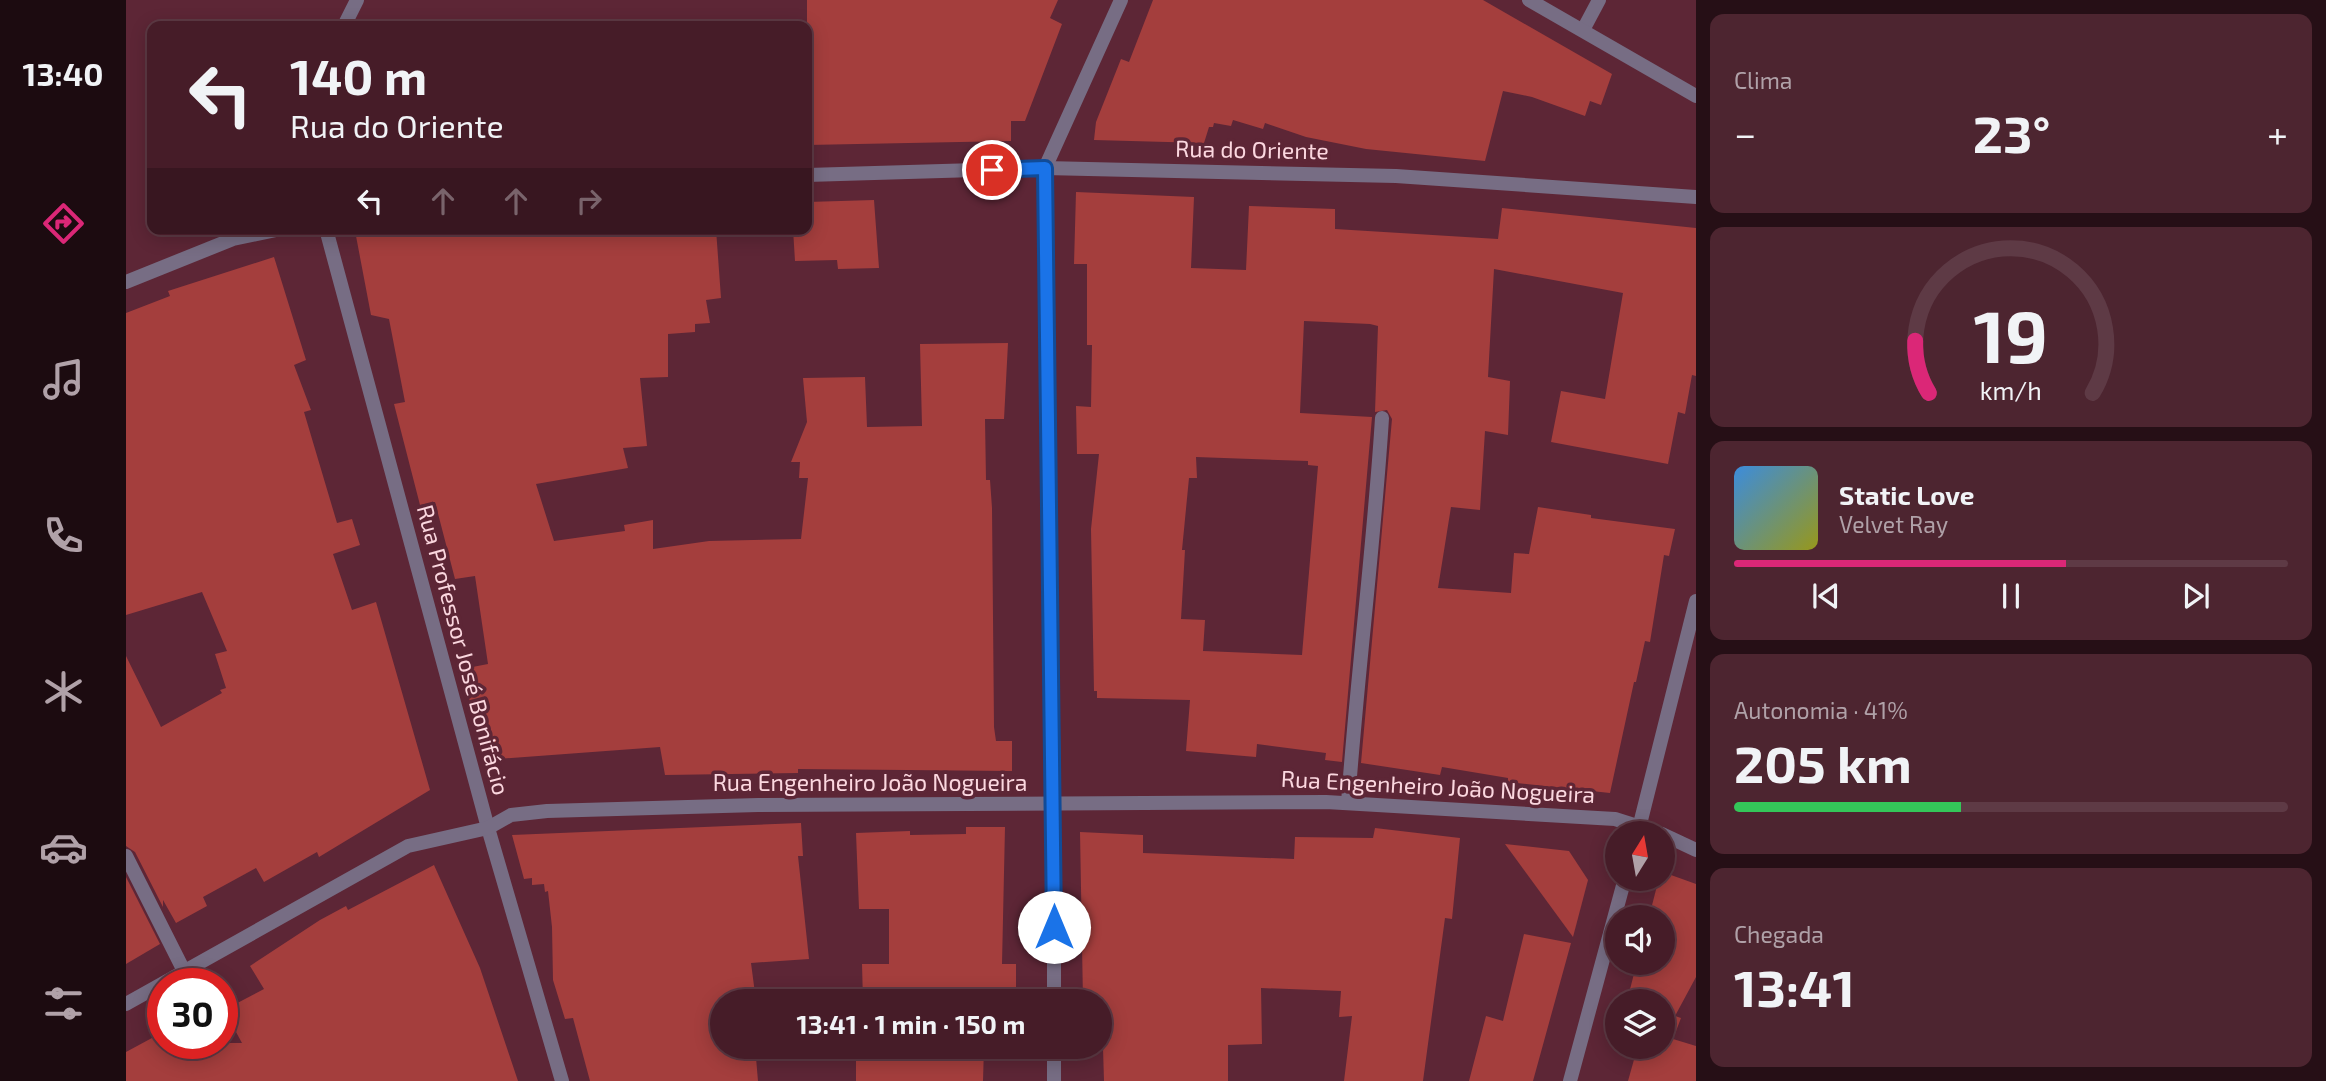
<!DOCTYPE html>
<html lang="pt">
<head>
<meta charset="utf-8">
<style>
  :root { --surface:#461c28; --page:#4d2530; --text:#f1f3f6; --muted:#b0a1a8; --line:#5e3a45; --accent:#db2777 }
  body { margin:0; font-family:"Exo 2",sans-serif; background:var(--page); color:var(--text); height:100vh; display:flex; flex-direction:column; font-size:26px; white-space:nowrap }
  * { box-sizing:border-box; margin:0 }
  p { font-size:23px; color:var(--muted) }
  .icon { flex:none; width:38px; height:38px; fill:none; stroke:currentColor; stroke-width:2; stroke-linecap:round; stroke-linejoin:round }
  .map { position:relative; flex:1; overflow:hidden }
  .sheet { display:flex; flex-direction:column; gap:14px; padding:14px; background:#260f16; width:630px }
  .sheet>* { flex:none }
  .top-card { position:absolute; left:21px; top:21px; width:665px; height:214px; border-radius:14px; box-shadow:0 4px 18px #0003,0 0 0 2px var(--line); background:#461c28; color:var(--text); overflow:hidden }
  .needle { width:46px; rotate:11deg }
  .buttons { position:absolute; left:1479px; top:821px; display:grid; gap:14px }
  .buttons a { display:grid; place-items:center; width:70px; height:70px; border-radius:50%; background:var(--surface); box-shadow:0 4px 18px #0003,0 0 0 2px var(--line); font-size:35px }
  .speed { position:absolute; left:21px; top:968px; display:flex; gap:14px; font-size:35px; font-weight:700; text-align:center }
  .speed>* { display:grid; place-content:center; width:91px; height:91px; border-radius:50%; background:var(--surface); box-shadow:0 4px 18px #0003,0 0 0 2px var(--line); line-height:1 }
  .speed .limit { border:10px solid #d22; background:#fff; color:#111 }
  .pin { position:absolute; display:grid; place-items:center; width:60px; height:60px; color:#fff; margin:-30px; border:4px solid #fff; border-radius:50%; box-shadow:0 2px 7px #0007 }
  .me { position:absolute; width:77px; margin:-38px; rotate:0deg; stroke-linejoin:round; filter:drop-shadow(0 0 5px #0008) }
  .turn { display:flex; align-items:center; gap:24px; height:147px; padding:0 28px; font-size:32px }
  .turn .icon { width:91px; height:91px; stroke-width:2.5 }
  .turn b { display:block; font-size:49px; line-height:60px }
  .lanes { display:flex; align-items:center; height:66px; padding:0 28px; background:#0003; justify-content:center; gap:35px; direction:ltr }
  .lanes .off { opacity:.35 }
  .big { font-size:52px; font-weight:700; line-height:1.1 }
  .sheet .card { flex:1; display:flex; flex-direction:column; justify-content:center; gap:10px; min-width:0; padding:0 24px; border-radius:14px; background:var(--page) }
  .sheet .dial { align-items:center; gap:0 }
  .dial svg { height:182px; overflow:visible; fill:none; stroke:var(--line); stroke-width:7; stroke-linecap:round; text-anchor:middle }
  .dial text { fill:var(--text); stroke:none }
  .song { display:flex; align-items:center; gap:21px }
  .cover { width:84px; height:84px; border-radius:10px; background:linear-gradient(135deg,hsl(210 70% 55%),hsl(60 70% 35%)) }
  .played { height:7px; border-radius:4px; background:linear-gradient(90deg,var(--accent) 60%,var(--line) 60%) }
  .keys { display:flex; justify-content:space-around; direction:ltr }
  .heat { display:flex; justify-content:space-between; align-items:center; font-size:38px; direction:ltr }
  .charge { height:10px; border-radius:5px; background:linear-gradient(90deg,#34c759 41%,var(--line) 0) }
  .trip { position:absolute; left:584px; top:989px; width:402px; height:70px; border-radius:35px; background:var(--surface); box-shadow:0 4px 18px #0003,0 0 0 2px var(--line); font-weight:700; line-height:70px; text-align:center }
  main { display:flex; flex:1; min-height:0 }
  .tabs { display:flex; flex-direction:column; width:126px; justify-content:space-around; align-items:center; background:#1c0b10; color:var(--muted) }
  .tabs .icon { width:49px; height:49px }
  .tabs .on { color:var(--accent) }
  .tabs b { font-size:32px; color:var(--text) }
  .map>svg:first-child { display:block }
  .building { fill:#a43e3d; fill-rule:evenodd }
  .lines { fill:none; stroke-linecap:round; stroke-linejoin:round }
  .lane { stroke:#776d84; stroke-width:14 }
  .street { stroke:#776d84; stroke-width:14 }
  .route-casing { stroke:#114b97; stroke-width:18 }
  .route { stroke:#1a73e8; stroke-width:12 }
  .labels { text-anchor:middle; stroke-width:7; stroke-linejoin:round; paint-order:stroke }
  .street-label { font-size:23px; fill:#fbd7df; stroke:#5d2636 }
</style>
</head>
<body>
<main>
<nav class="tabs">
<b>13:40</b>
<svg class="icon on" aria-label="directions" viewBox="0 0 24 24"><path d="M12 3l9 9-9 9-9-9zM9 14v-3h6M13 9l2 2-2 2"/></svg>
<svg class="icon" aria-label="music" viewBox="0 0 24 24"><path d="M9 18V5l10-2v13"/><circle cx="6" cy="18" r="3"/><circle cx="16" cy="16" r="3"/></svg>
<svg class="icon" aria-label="phone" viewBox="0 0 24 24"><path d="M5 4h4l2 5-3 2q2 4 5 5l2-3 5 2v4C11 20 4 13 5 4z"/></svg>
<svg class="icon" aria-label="climate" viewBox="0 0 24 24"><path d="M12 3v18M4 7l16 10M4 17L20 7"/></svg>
<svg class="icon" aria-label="car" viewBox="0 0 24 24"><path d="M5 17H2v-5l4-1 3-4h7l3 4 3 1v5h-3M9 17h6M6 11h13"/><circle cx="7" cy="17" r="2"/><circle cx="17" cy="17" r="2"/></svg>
<svg class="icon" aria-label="filters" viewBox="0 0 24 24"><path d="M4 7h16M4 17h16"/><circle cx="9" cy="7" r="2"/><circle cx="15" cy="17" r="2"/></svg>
</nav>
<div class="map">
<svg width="1570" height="1081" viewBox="0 0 1570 1081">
  <rect width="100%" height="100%" fill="#5d2636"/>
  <!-- building -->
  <g class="building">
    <polygon points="681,0 932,0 924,18 936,24 899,121 885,121 885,141 681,145"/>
    <polygon points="1027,0 1357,0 1486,74 1475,105 1464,101 1459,116 1406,97 1377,91 1359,161 1240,149 1180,137 1139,123 1137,129 1107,120 1105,126 1088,123 1087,127 1083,127 1078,143 968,140 970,122 995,59 1003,62"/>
    <path d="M950 192 1068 197 1065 268 1120 270 1123 206 1209 209V229L1372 239 1376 208 1570 228V376L1566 375 1559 414 1552 412 1542 464 1425 442 1435 391 1479 399 1497 293 1368 269 1362 377 1384 381 1382 435 1359 431 1354 510 1325 507 1312 588 1385 593 1388 553 1403 554 1412 507 1465 515V518L1549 529 1543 556 1538 555 1524 642 1519 641 1510 682H1508L1484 793 1382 782V778L1316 767 1314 775 1235 763 1266 419 1261 410 1249 412 1252 326 1244 324 1178 321 1174 413 1246 417 1216 762 1199 760 1200 753 1131 744 1130 757 1060 751 1064 700 971 698V691H968L965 529 973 454H951L950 406 965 407 966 345H961V264H948ZM1070 457 1182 461V465L1192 466 1176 655 1077 651 1079 620 1055 619 1059 550H1056L1063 478H1071Z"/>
    <polygon points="748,200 753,268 712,269 711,260 669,261 667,229 681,229 681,202"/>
    <polygon points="320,229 590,229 595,298 580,300 584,323 569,324 569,332 542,334 542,377 514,378 521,446 497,448 502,468 410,484 428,541 499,531 498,525 527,520 527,549 583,541 675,539 682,478 673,478 674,462 665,462 681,422 677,378 739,377 741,427 796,426 794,344 882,343 878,419 859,419 860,480 864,480 866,508 868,727 870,741 886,741 886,771 672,769 672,773 539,775 534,747 358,760 336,669 362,664 349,576 329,579 309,502 294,505 268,404 279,402 263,319 245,315 230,236"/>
    <polygon points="148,257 180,360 168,365 185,410 178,412 211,523 226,519 234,545 207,554 226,610 250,602 304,790 193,857 191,852 138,882 130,868 77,897 81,906 50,923 37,900 37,907 9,852 0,846 0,656 35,727 96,693 94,690 100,688 89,654 101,651 76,592 0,615 0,313 44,296 42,291"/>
    <polygon points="675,823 677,856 672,856 683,959 625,963 630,1001 597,1001 597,1046 629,1046 632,1081 464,1081 447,1018 439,1019 427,980 426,927 422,891 419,892 418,884 406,885 406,878 398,879 386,835"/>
    <polygon points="840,827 879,827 876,964 890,964 890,1001 737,1001 736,964 763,964 763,909 733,909 730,833 784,831 784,835 840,834"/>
    <polygon points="1249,828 1334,838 1326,919 1319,918 1297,1081 1218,1081 1226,1016 1213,1017 1215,991 1135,988 1136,1044 1102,1045 1102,1081 978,1081 977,1048 957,1049 957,1046 975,1046 975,1001 957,1001 954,832 1017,835 1017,853 1168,859 1169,837 1247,838"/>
    <polygon points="1379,844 1443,851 1462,880 1447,937"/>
    <polygon points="308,865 354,968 392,1081 0,1081 0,1052 37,1032 37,1043 116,1043 98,1010 138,989 124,966 194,920 220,906 222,910"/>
    <polygon points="1545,875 1570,884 1570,977 1549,1016 1555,1018 1547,1039 1570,1046 1570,1081 1502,1081 1511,1049 1502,1046 1536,1046 1536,1001 1501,1001 1511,962 1536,962 1536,917 1523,917 1533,878 1536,876 1543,878"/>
    <polygon points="0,877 34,944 0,964"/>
    <polygon points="1398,934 1445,943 1407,1081 1343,1081 1360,1016 1377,1021"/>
    <polygon points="730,1046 890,1046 890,1047 858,1047 857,1081 730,1081"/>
  </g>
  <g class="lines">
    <!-- lane -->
    <g class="lane">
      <polyline points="1457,30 1473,0"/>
      <path d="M1222 803C1231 675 1248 547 1256 418"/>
      <polyline points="0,856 58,971"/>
    </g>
    <!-- street -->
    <g class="street">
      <polyline points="1403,0 1570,96"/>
      <polyline points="218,26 231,0"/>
      <polyline points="681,175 919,168 1270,176 1570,197"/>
      <polyline points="200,229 362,828 436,1081"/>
      <polyline points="0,282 107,239 155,229"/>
      <polyline points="1512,832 1570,601"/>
      <polyline points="1536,834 1570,850"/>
      <polyline points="928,1001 928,805 919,168 995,0"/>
      <polyline points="0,1004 282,846 362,828 385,815 421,811 632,805 1200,802 1489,819 1533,833"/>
      <polyline points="928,1081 928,1046"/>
      <polyline points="1444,1081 1499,878"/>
    </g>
  </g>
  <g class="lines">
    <!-- route casing -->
    <g class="route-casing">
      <polyline id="route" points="866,170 919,168 928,927"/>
    </g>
    <!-- route -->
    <use href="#route" class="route"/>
  </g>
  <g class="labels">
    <!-- street labels -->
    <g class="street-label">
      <text transform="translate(1126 150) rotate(1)" y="8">Rua do Oriente</text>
      <text transform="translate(337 650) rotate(75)" y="8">Rua Professor José Bonifácio</text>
      <text x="744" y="791">Rua Engenheiro João Nogueira</text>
      <text transform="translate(1312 787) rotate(3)" y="8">Rua Engenheiro João Nogueira</text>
    </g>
  </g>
</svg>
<div class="buttons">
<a><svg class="needle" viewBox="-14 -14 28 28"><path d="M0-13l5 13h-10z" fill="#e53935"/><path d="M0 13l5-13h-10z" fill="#b0a1a8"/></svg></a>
<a><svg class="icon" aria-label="sound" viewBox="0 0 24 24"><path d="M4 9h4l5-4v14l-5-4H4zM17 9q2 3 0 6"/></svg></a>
<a><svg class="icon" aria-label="layers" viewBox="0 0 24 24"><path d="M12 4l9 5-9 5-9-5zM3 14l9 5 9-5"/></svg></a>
</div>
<div class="speed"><div class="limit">30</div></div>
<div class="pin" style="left:866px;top:170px;background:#d93025"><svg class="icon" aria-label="arrive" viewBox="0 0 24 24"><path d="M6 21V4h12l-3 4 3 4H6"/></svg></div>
<svg class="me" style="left:928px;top:927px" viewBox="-20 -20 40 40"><circle r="19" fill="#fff"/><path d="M0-13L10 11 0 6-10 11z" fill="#1a73e8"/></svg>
<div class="trip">13:41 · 1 min · 150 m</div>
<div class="top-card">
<div class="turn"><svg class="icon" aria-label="left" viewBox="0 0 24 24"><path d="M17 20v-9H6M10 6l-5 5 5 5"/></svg><div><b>140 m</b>Rua do Oriente</div></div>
<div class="lanes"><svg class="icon" aria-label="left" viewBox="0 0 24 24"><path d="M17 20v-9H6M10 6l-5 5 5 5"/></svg><svg class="icon off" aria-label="ahead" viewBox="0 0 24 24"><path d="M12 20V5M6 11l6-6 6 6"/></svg><svg class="icon off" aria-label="ahead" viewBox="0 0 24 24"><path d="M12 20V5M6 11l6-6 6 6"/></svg><svg class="icon off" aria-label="right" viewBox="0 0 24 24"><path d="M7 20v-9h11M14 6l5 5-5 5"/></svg></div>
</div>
</div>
<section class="sheet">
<div class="card"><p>Clima</p>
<div class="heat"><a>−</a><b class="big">23°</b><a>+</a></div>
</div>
<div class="card dial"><svg viewBox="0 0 100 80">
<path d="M14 69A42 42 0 1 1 86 69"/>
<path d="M14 69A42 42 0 0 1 8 46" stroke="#db2777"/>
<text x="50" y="56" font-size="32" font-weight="700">19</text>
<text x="50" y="72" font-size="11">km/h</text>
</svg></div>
<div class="card">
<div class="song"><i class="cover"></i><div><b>Static Love</b><p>Velvet Ray</p></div></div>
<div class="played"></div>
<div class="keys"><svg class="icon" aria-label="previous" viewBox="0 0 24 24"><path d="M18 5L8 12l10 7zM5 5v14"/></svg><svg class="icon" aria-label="pause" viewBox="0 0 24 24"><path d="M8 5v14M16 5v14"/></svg><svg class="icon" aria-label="next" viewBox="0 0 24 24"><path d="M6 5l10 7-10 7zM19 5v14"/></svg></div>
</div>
<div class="card"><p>Autonomia · 41%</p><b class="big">205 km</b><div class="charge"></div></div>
<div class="card"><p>Chegada</p><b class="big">13:41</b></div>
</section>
</main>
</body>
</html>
